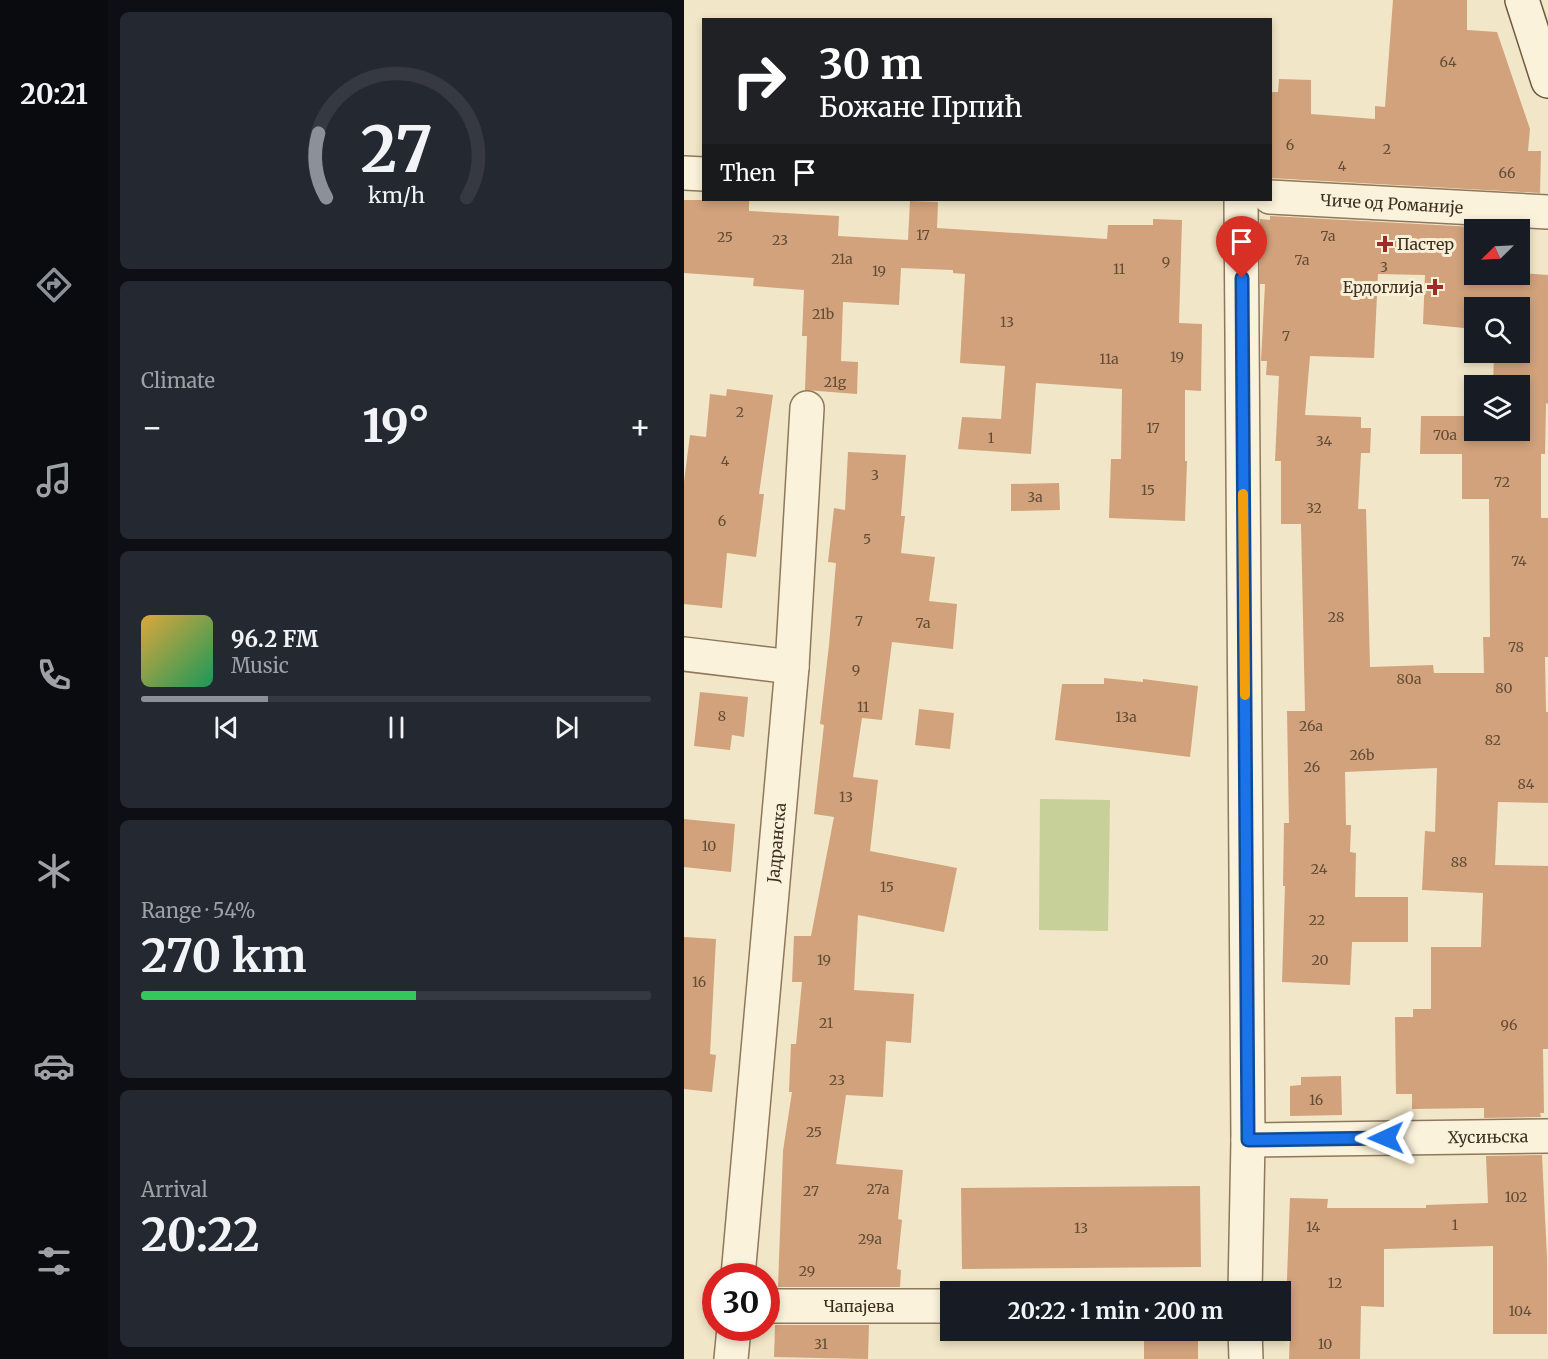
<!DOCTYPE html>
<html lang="en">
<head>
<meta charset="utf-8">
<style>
  :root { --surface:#171b24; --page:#242831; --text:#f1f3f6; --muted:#9ea1a6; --line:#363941; --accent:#8c9099 }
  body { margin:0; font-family:Merriweather,serif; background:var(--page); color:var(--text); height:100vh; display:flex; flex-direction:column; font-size:22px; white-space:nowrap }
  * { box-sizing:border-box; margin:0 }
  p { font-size:20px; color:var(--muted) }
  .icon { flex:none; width:33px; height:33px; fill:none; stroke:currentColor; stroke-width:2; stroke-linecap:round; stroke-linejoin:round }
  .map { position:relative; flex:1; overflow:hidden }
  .drawer { display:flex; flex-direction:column; gap:12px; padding:12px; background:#0d0f14; width:576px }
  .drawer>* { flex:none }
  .banner { position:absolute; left:18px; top:18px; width:570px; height:183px; border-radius:0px; box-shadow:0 3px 9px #0003; background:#202124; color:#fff; overflow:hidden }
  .needle { width:39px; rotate:246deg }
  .fabs { position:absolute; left:780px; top:219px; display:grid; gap:12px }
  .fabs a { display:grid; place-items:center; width:66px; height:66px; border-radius:0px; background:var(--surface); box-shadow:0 3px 9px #0003; font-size:30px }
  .speed { position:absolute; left:18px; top:1263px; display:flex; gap:12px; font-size:30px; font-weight:700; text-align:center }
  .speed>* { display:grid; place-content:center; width:78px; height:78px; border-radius:50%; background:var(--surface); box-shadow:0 3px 9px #0003; line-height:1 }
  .speed .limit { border:9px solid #d22; background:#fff; color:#111 }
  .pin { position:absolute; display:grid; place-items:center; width:51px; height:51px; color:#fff; margin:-62px -26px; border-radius:50% 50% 50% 0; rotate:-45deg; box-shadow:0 0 6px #0007 }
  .pin .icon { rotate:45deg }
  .me { position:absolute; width:66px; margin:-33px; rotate:269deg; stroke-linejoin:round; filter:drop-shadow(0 0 4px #0008) }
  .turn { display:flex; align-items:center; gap:21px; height:126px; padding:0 18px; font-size:27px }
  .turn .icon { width:78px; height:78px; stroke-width:2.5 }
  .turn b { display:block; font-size:42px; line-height:51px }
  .then { display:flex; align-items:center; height:57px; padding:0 18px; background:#0003; gap:12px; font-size:22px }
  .big { font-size:45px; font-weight:700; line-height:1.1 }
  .drawer .card { flex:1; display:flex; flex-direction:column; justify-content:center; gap:9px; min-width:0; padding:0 21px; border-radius:9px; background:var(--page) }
  .drawer .dial { align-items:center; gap:0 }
  .dial svg { height:156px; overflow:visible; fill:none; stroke:var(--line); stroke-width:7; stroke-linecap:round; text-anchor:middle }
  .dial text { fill:var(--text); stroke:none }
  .song { display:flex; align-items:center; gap:18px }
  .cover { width:72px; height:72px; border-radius:9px; background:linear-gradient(135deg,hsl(40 70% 55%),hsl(150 70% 35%)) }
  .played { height:6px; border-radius:3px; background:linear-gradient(90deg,var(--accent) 25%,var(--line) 25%) }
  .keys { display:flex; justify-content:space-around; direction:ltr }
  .heat { display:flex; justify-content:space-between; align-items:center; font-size:33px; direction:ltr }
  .charge { height:9px; border-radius:4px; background:linear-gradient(90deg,#34c759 54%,var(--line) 0) }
  .trip { position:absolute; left:256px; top:1281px; width:351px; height:60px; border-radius:0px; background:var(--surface); box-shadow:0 3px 9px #0003; font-weight:700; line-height:60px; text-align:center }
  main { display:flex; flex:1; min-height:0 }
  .menu { display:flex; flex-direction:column; width:108px; justify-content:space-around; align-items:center; background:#090b0e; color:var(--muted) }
  .menu .icon { width:42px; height:42px }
  .menu .current { color:var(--accent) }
  .menu b { font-size:27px; color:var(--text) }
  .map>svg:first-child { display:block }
  .green { fill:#c8d09a }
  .building { fill:#d1a27b; fill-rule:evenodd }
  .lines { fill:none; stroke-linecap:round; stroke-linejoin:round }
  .street-casing { stroke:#8e785b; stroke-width:36 }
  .secondary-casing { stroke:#70593e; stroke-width:36 }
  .street { stroke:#fbf2db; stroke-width:33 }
  .secondary { stroke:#fbf2db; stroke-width:33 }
  .route-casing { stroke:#114b97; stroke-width:15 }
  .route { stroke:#1a73e8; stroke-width:10 }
  .slow { stroke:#f59e0b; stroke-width:10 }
  .poi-dot { fill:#a02b28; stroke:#f8efd7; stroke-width:2 }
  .labels { text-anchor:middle; stroke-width:6; stroke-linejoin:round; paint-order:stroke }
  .number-label { font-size:14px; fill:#624c36 }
  .street-label { font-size:16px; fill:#3d2f1f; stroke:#f8efd7 }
  .poi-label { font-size:16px; fill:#3d2f1f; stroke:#f8efd7; text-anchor:start }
</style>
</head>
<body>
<main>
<nav class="menu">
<b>20:21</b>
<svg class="icon current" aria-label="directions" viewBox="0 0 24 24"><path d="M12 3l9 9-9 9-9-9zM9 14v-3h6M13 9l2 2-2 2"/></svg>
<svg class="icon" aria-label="music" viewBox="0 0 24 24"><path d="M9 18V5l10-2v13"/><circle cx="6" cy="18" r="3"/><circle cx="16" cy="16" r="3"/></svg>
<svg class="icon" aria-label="phone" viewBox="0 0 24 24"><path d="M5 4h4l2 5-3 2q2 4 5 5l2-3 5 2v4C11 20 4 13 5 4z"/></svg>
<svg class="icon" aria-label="climate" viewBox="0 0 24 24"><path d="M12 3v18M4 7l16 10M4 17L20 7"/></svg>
<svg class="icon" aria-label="car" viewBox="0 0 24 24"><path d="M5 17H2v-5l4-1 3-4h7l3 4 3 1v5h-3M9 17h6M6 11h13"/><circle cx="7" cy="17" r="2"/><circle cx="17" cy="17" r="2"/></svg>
<svg class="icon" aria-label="filters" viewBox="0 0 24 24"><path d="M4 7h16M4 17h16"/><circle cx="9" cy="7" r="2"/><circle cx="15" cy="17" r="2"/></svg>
</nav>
<section class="drawer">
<div class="card dial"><svg viewBox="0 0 100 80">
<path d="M14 69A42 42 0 1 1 86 69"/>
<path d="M14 69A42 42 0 0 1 10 36" stroke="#8c9099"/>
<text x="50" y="56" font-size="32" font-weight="700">27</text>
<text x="50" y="72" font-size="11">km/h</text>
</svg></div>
<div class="card"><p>Climate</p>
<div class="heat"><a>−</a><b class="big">19°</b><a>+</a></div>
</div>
<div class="card">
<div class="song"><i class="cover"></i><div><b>96.2 FM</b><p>Music</p></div></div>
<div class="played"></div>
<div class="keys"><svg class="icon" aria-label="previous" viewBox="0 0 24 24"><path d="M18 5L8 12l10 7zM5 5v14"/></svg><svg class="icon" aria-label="pause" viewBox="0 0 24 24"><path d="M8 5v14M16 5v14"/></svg><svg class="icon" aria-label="next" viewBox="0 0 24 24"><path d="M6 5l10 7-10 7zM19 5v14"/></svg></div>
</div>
<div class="card"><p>Range · 54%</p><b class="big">270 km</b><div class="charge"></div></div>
<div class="card"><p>Arrival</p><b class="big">20:22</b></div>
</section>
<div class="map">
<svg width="864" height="1359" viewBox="0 0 864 1359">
  <rect width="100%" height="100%" fill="#f1e6c7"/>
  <!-- green -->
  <polygon class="green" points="356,799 426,800 424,931 355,930"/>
  <!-- building -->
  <g class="building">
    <polygon points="709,0 783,0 783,30 813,32 846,129 844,151 857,151 856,193 586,178 586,92 594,92 595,79 627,80 627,114 691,119 691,106 701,107"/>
    <polygon points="0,200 65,200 65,211 155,216 154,236 224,240 226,201 254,202 253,228 423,239 424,225 469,225 469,219 498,220 495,323 518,324 517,391 501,390 501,461 503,461 501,521 425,518 427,459 437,459 438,389 352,383 347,454 274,449 278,417 317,419 321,366 276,363 281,274 269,273 269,270 217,268 215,305 159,302 157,361 174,362 173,394 121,390 123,336 118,336 120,290 69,286 70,278 0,273"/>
    <path d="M586 216 790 227V274H836V273L864 275V404L862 403 861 454H857V518H864V657H861L862 712H864V803L814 802 811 865 864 866V1049H859L860 1113H856L857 1117 800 1118V1108L728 1109V1094H712L711 1017H729V1009H747V947H797L799 893 738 890 741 831 751 832 753 768 661 772 662 825H667L666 852 672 853 671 897H724V942H668L666 985 598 982 601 886H599L600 823H605L603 711H621L617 524H597V461H591L595 376 582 375 583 361H577L581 284H576V219L586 220ZM694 274 741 275 739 324 790 329V308H836V352H810L809 386H836V430H790V416H737L736 454H778V499H805L806 637H799L800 673H750L749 665 686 667 682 509H674L677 453H686L687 428H677V417L621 415 626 356 690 358Z"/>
    <polygon points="43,389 89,395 75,494 80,494 72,557 43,553 38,608 0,604 0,482 6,435 22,437 26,394 42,396"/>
    <polygon points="164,452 222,455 217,516 221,516 217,553 251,557 245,601 273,604 269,649 208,642 198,720 178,718 169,777 194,780 186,851 273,868 260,932 174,915 170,990 230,994 227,1043 202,1041 199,1097 162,1095 152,1164 219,1170 214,1219 218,1220 213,1269 217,1270 216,1287 94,1287 99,1151 108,1092 105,1092 107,1044 112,1044 118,982 108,982 110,936 127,936 150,817 130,814 140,725 136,724 145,645 152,563 144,562 150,508 161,510"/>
    <polygon points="375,483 376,510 327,511 327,484"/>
    <polygon points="420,678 459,682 459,679 514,686 506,757 371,740 378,684 420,684"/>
    <polygon points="16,692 64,697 60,737 48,735 46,750 10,746"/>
    <polygon points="235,709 270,713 266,749 231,745"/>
    <polygon points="0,819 51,824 47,872 0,867"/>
    <polygon points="0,937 32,939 26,1054 32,1055 28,1092 0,1089"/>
    <polygon points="657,1076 658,1115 606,1116 606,1086 617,1085 617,1077"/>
    <polygon points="858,1155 863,1258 863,1334 809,1334 809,1246 700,1249 700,1307 677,1306 676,1359 605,1359 607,1305 602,1305 606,1198 644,1199 643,1208 742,1208 742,1205 804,1203 802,1156"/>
    <polygon points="516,1186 517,1267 278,1269 277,1188"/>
    <polygon points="91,1325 185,1325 184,1359 90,1357"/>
    <rect x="460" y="1332" width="54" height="27"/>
  </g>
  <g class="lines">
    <!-- street casing -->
    <g class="street-casing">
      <g id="street">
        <polyline points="0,173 20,174"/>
        <path id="s1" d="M586 197 864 212"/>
        <polyline points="557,200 564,1140 561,1292"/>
        <polyline points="0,654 108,667"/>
        <path id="s2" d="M564 1140 864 1136"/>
        <path id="s3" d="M54 1276 108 667 123 408"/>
        <path id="s4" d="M82 1306H267"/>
        <polyline points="561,1330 562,1359"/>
        <polyline points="47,1359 50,1328"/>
      </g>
    </g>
    <!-- secondary casing -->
    <g class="secondary-casing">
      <polyline id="secondary" points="838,0 864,81"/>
    </g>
    <!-- street -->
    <use href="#street" class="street"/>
    <!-- secondary -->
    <use href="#secondary" class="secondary"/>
  </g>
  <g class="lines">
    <!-- route casing -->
    <g class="route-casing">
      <polyline id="route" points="558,278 564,1140 702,1138"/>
    </g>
    <!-- route -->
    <use href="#route" class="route"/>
    <!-- slow -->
    <polyline class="slow" points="559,494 561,695"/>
  </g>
  <!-- markers -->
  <g class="poi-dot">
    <path d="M698 235h6v6h6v6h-6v6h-6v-6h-6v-6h6z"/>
    <path d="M748 278h6v6h6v6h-6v6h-6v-6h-6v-6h6z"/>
  </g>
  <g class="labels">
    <!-- number labels -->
    <g class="number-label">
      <text x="764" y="67">64</text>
      <text x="606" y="150">6</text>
      <text x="703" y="154">2</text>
      <text x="658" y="171">4</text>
      <text x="823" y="178">66</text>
      <text x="239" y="240">17</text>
      <text x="644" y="241">7a</text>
      <text x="41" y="242">25</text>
      <text x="96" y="245">23</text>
      <text x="158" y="264">21a</text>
      <text x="618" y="265">7a</text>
      <text x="482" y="267">9</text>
      <text x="700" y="272">3</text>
      <text x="435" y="274">11</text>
      <text x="195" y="276">19</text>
      <text x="139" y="319">21b</text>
      <text x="323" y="327">13</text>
      <text x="602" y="341">7</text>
      <text x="493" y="362">19</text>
      <text x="425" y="364">11a</text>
      <text x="151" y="387">21g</text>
      <text x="56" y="417">2</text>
      <text x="469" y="433">17</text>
      <text x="761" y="440">70a</text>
      <text x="307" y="443">1</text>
      <text x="640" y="446">34</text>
      <text x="41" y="466">4</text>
      <text x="191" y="480">3</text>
      <text x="818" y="487">72</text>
      <text x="464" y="495">15</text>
      <text x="351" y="502">3a</text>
      <text x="630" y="513">32</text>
      <text x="38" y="526">6</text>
      <text x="183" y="544">5</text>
      <text x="835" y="566">74</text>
      <text x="652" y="622">28</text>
      <text x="175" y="626">7</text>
      <text x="239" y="628">7a</text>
      <text x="832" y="652">78</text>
      <text x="172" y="675">9</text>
      <text x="725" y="684">80a</text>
      <text x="820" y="693">80</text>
      <text x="179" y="712">11</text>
      <text x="38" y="721">8</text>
      <text x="442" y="722">13a</text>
      <text x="627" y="731">26a</text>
      <text x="809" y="745">82</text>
      <text x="678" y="760">26b</text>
      <text x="628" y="772">26</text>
      <text x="842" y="789">84</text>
      <text x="162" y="802">13</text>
      <text x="25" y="851">10</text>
      <text x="775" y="867">88</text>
      <text x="635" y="874">24</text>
      <text x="203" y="892">15</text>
      <text x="633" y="925">22</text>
      <text x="140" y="965">19</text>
      <text x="636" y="965">20</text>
      <text x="15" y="987">16</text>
      <text x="142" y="1028">21</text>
      <text x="825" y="1030">96</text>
      <text x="153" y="1085">23</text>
      <text x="632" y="1105">16</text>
      <text x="130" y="1137">25</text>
      <text x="194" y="1194">27a</text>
      <text x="127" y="1196">27</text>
      <text x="832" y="1202">102</text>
      <text x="771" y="1230">1</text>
      <text x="629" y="1232">14</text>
      <text x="397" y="1233">13</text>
      <text x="186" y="1244">29a</text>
      <text x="123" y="1276">29</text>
      <text x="651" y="1288">12</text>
      <text x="836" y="1316">104</text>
      <text x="137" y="1349">31</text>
      <text x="641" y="1349">10</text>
    </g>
    <!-- street labels -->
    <g class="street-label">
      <text dy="6" stroke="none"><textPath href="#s1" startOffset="122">Чиче од Романије</textPath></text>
      <text dy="6" stroke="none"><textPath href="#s3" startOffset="435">Јадранска</textPath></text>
      <text dy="6" stroke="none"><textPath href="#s2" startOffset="240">Хусињска</textPath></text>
      <text dy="6" stroke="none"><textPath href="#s4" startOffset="93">Чапајева</textPath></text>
    </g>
    <!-- poi labels -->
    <g class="poi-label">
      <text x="713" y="250">Пастер</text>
      <text x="739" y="293" text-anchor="end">Ердоглија</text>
    </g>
  </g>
</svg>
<div class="fabs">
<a><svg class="needle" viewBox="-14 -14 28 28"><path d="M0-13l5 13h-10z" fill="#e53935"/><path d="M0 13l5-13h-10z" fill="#9ea1a6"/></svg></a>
<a><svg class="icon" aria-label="search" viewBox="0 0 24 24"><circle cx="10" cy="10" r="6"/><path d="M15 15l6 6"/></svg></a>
<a><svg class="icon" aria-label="layers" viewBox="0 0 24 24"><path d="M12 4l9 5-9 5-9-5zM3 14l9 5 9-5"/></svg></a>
</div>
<div class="speed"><div class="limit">30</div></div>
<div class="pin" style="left:558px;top:278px;background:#d93025"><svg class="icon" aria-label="arrive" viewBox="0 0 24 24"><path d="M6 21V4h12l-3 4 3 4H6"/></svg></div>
<svg class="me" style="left:702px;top:1138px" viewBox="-20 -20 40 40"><path d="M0-17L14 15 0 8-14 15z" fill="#1a73e8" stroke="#fff" stroke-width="4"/></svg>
<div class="trip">20:22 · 1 min · 200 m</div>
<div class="banner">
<div class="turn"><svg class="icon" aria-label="right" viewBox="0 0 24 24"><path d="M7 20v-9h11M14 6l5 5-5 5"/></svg><div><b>30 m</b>Божане Прпић</div></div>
<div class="then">Then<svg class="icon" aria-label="arrive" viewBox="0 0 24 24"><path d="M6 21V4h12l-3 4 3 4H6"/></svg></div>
</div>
</div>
</main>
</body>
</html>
